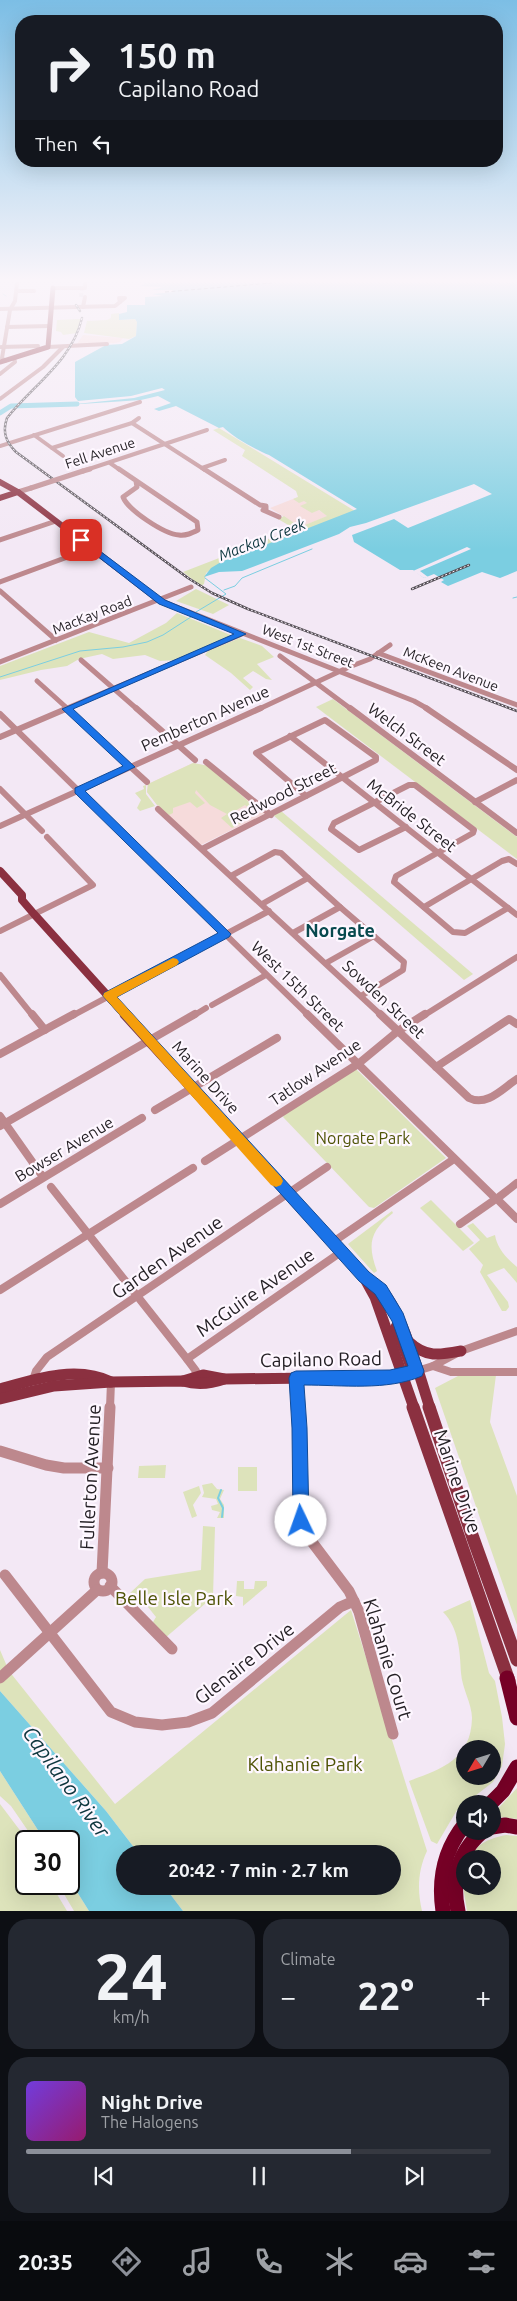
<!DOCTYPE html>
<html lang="en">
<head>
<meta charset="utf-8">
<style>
  :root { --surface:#171b24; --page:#242831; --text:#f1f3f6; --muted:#9ea1a6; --line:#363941; --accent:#8c9099 }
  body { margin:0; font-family:Ubuntu,sans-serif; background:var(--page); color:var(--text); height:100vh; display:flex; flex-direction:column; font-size:19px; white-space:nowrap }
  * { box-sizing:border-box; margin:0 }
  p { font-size:16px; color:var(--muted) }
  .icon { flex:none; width:28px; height:28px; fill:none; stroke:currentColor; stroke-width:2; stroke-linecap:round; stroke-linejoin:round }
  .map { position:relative; height:1911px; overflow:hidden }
  .details { display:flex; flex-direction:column; gap:8px; padding:8px; background:#0d0f14; flex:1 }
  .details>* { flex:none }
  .hud { position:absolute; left:15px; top:15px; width:488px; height:152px; border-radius:20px; box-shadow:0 5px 20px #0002; background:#171b24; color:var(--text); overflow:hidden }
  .needle { width:32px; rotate:232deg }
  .tools { position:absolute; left:456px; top:1740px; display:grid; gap:10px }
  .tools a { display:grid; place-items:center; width:45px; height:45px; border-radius:50%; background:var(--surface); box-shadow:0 5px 20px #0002; font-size:25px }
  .speed { position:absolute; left:15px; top:1830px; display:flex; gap:10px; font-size:25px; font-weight:700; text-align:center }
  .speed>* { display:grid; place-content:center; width:65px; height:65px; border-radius:50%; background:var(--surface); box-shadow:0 5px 20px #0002; line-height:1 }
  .speed .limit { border:2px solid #111; border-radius:8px; background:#fff; color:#111 }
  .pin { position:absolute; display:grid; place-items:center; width:42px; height:42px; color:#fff; margin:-21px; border-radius:10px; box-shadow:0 2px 8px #0006 }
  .me { position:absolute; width:55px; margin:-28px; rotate:357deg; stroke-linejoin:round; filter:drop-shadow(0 0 4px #0008) }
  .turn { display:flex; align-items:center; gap:18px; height:105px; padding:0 20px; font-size:22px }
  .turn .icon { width:65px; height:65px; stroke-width:2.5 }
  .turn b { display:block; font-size:35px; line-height:42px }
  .then { display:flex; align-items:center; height:48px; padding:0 20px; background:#0003; gap:10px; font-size:19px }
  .big { font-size:38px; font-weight:600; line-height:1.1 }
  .details .card { flex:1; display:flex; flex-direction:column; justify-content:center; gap:8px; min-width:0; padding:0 18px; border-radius:20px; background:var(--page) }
  .details .dial { align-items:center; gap:0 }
  .dial b { font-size:65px; line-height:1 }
  .song { display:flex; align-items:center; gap:15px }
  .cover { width:60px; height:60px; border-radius:8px; background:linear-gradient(135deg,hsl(260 70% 55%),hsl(320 70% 35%)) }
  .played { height:5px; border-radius:2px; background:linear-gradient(90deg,var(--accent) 70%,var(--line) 70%) }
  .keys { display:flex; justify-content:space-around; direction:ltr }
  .heat { display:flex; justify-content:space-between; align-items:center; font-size:28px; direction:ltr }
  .details .tiles { flex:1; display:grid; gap:8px; grid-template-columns:1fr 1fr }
  .card:last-child { grid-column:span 2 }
  .trip { position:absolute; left:116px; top:1845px; width:285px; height:50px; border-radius:25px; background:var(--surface); box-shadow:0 5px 20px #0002; font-weight:600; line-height:50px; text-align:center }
  .tabs { display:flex; height:80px; justify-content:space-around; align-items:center; background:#090b0e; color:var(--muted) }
  .tabs .icon { width:35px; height:35px }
  .tabs .selected { color:var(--accent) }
  .tabs b { font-size:22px; color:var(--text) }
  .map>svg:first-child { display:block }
  .education { fill:#f6dbdb }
  .green { fill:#dde3bb; fill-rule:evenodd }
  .water { fill:#7bcee1 }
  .pier { fill:#f3e8f5 }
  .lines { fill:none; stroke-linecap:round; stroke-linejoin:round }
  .stream-far1 { stroke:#7bcee1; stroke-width:1 }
  .stream { stroke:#7bcee1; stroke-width:2 }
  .river { stroke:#7bcee1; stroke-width:5 }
  .ferry { stroke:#0d363e; stroke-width:1; stroke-dasharray:4 2.5; stroke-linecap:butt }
  .minor-tunnel { stroke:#c9c0cb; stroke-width:4; stroke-dasharray:4 2; stroke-linecap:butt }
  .minor-far4 { stroke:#bd888d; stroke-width:4 }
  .minor-far3 { stroke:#bd888d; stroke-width:5 }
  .minor-far2 { stroke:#bd888d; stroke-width:6 }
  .minor-far1 { stroke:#bd888d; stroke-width:8 }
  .minor { stroke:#bd888d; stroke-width:11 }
  .major-far4 { stroke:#8b3040; stroke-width:5 }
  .major-far3 { stroke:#8b3040; stroke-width:6 }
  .major-far2 { stroke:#8b3040; stroke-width:8 }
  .major-far1 { stroke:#8b3040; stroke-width:11 }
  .major { stroke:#8b3040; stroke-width:13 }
  .highway { stroke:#760026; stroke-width:15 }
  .rail-casing { stroke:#554f56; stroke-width:2.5 }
  .rail { stroke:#fef7ff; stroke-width:1; stroke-dasharray:2; stroke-linecap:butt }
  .minor-bridge { stroke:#bd888d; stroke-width:5 }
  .route { fill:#1a73e8; stroke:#114b97 }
  .slow { fill:#f59e0b }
  .labels { text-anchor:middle; stroke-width:4.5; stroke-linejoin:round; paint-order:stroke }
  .far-street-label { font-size:14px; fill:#231f24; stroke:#fef7ff }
  .far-water-label { font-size:15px; font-style:italic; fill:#0d363e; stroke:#fef7ff }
  .street-label { font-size:16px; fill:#231f24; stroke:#fef7ff }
  .park-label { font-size:16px; fill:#4e5305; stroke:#fef7ff }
  .neighbourhood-label { font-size:18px; font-weight:bold; fill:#08494e; stroke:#fef7ff }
  .near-street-label { font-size:19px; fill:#231f24; stroke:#fef7ff }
  .near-park-label { font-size:19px; fill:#4e5305; stroke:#fef7ff }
  .near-water-label { font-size:21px; font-style:italic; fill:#0d363e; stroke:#fef7ff }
</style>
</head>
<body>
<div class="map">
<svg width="517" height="1911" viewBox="0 0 517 1911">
  <rect width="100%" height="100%" fill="#f3e8f5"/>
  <!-- education -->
  <g class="education">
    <polygon points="83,335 123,338 120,342 115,343 77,344"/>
    <polygon points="298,497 328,516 300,527 270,508"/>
    <polygon points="193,763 209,766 266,813 201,845 157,805 147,792 148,784"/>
  </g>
  <!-- green -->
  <g class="green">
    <polygon points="119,313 120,320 135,319 137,322 136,336 129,339 84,333 87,321 107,320 111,318 111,314"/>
    <polygon points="80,319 80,325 77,333 63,335 61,332 56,331 57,320"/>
    <polygon points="219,428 355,511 221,562 206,573 204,584 201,586 183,572 289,531 290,526 278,519 284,516 300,527 327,516 319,510 312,513 300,506 307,503 304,501 299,503 293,499 298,497 296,491 242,456 245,450 213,430"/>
    <polygon points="196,589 229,605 213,614 176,601"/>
    <polygon points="177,613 233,636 178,660 160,661 145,655 113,659 102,654 79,659 67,666 41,670 0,680 0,666 89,632 129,643 166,623"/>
    <polygon points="240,638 262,646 274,657 257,664 272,680 266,679 253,671 243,678 253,687 250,690 231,673 205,655 208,651"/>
    <polygon points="333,699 517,837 517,859 316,707"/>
    <polygon points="193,763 209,766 259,811 255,814 245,805 235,811 242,817 239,819 243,822 232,828 221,818 227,814 210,805 196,790 195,793 205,803 197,808 190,802 173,808 173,813 169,815 158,807 159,805 157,805 147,792 148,784"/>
    <polygon points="146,785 146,794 155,806 140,811 137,808 141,800 135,793 144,789 143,786"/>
    <polygon points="281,811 473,974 464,980 273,815"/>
    <polygon points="356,1069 446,1158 374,1208 369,1207 283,1117 284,1115"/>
    <polygon points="431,1200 474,1243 463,1251 420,1208"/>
    <path d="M392 1211 393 1213C370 1231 367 1244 377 1271L374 1273 348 1244Z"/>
    <path d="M473 1223 487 1238 495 1235C497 1248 507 1259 517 1267V1283L504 1268 487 1275 508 1302 509 1307 506 1311H502L480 1272 483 1265 469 1249 480 1240 467 1226Z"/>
    <polygon points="496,1375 490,1422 517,1496 517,1625 435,1388 458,1376"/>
    <polygon points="166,1465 165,1478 138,1478 139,1466"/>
    <rect x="238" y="1467" width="19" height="24"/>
    <polygon points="212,1483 217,1489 224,1490 220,1499 224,1505 224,1518 217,1518 220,1512 212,1510 211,1506 218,1504 216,1499 202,1497 204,1493 202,1485"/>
    <polygon points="199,1486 201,1493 193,1505 197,1516 192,1518 183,1492"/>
    <polygon points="203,1526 215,1527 213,1597 165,1638 153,1622 156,1617 144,1602 139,1605 129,1594 145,1579 201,1570"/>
    <polygon points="237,1581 244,1581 244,1589 254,1589 255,1581 267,1581 267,1586 243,1606 243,1597 236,1596"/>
    <path d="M470 1600 489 1673 495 1681 502 1717 505 1744 502 1766 493 1782 457 1810 437 1844 431 1841 409 1781C441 1769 471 1760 472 1718 472 1704 462 1688 461 1673 460 1652 459 1628 443 1612ZM465 1749H492V1776H465Z"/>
    <path d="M351 1610 427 1851C418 1870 417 1890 422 1911H183L164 1886H392V1854H139L106 1811 0 1691V1650L9 1671 115 1804Z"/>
    <polygon points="0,1771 45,1841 35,1841 11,1806 0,1796"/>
    <polygon points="517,1788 517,1819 500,1817 493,1819 493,1814"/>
    <polygon points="0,1804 28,1841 26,1841 26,1884 51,1884 67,1911 0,1911"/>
    <path d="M506 1835 517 1836V1911H467L463 1886 465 1874V1886H492V1859H470C476 1843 491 1838 506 1835Z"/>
    <polygon points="69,1879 89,1911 74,1911 58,1884 69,1884"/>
  </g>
  <!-- water -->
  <g class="water">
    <path d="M144 283H517V571L500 578 482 572 448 586 441 582 444 580 434 574 424 578 413 570H400L354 542 352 535 394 519 408 528 492 494 474 484 366 523 350 527 339 534 242 571 219 572 204 577 211 568 221 562 357 509 269 455C256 450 233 437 223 427L219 428 176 406 159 411 154 409 171 403 158 396 141 400 66 405 134 398 165 390 162 388 131 396 78 401 75 397V362L106 345 122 344 136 336 137 322 135 319 119 320V314L127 312V305H145V297L164 296 152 294 174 292 173 290H152L163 287 139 286 144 285Z"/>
    <polygon points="0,1691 106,1811 139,1854 125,1854 125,1886 164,1886 183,1911 89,1911 69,1879 69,1841 45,1841 0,1771"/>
  </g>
  <!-- pier -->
  <polygon class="pier" points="467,547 471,549 420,571 428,577 424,578 413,571"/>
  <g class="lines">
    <!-- stream-far1 -->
    <g class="stream-far1">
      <polyline points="3,294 6,296"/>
      <polyline points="224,590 235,586 242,578 312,549"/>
      <polyline points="513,598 517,597"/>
      <polyline points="196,612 226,594 205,578"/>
      <polyline points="0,677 80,651 123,647 147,642 163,635 194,615"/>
    </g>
    <!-- stream -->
    <polyline class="stream" points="221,1490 218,1498 223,1508 222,1517"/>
    <!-- river -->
    <polyline class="river" points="0,413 11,406 77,404"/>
    <!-- ferry -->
    <polyline class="ferry" points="165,292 272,283"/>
    <!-- minor-tunnel -->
    <polyline class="minor-tunnel" points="81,297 82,288"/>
    <!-- minor-far4 -->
    <g class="minor-far4">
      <polyline points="53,288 85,288 85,283"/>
      <polyline points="19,291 34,291"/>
      <polygon points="119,298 125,298 120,302"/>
      <polyline points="83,307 85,297"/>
      <polyline points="0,309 115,306 120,302"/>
      <polyline points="7,327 50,326"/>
      <polyline points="1,347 38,346"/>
      <polyline points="48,347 107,344"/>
      <polyline points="5,361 2,358 10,310 15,301 17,283"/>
      <polyline points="0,374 15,362 14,358"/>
      <polyline points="0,399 43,367 63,347"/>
      <polyline points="132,423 205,470"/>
      <polyline points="34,435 63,456"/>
      <polyline points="0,446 140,402"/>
      <polyline points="52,448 132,423 139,418"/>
      <polyline points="110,463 120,470"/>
      <polyline points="202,468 225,460"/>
      <polyline points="86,470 207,430"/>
    </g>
    <!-- minor-far3 -->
    <g class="minor-far3">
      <path d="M119 469 197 522 198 530C192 533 186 536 179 535 164 534 128 510 123 497L137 487 136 481"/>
      <polyline points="204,469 260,505 266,506 266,509"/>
      <polyline points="83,471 90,469"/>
      <polyline points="18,492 31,488"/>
      <polyline points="263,510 279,517"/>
      <polyline points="0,540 56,521"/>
      <polyline points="0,582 92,548"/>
      <polyline points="0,591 56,640"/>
      <polyline points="159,600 414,701 428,709"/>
      <polyline points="378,653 517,705"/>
      <polyline points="280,656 351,709"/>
      <polyline points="81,660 137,709"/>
      <polyline points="0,662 191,587"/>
      <polyline points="37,681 68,709"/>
      <polyline points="65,709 242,634"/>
      <polyline points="259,709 349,667 370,659 390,645"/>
    </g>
    <!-- minor-far2 -->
    <g class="minor-far2">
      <polyline points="66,708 147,782"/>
      <polyline points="136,708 195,760"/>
      <polyline points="350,708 517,833"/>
      <polyline points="426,708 517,770"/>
      <polyline points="0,714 309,1016"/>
      <polygon points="325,720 376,757 376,760 306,796 256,753"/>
      <polyline points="290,736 517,915"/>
      <polyline points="0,737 68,708"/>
      <polyline points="206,762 271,815"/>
      <polyline points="0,789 42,831"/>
      <polyline points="475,802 517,780"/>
      <polyline points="158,809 382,1016"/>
      <polyline points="0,826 261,708"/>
      <polyline points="406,827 359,850 331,829 334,823 409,785 415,785 474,830 473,833 396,876 394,882 453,932 465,933 508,908"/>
      <polyline points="202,849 306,796"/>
      <polyline points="231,876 275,852 281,853 308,878 262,904"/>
      <polyline points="308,878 340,907"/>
      <polyline points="424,907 502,861 509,859 517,864"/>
      <polyline points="0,931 93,885 47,837"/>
      <polyline points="293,933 340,907 404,962 403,970 361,996"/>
      <polyline points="326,963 374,936"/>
      <polyline points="0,975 33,1016"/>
      <polyline points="212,1005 266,975"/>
      <polyline points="72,1016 269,911"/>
      <polyline points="193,1016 206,1008"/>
      <polyline points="423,1016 517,957"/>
    </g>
    <!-- minor-far1 -->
    <g class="minor-far1">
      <polyline points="32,1014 45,1030"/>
      <polyline points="307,1014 493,1196"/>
      <path d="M380 1014 469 1098C487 1107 503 1088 517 1079"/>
      <polyline points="0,1054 74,1014"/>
      <polyline points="436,1067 509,1019 517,1024"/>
      <polyline points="155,1110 277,1038"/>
      <polyline points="0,1116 43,1177"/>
      <polyline points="0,1126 195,1014"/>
      <polyline points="205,1161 358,1064 398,1031 425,1014"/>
      <polyline points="51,1187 187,1359 196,1371 195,1375"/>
      <polyline points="499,1197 517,1183"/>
      <polyline points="499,1201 517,1219"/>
      <polyline points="0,1204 142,1118"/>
      <polyline points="460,1224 493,1201"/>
      <polyline points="333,1242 454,1159"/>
      <polyline points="0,1290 193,1168"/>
      <polyline points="187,1359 341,1252"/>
      <polyline points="433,1366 451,1372 517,1372"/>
      <polyline points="417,1371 433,1366 461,1351 517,1331"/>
      <polyline points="296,1378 298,1408"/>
      <polyline points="33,1380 36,1371 47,1357 327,1167"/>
      <polyline points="110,1408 111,1382"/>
    </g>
    <!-- minor -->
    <g class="minor">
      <polyline points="298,1407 301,1521 309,1538 349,1591 359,1612 393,1734"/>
      <polyline points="0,1451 46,1465 64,1468 108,1468"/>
      <polyline points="102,1573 110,1407"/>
      <circle cx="103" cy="1582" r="9"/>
      <polyline points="5,1575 111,1712 135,1722 162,1725 188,1722 212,1713 340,1607 354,1601"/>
      <polyline points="110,1586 172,1649"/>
      <polyline points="0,1678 97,1590"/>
    </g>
    <!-- major-far4 -->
    <polyline class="major-far4" points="0,362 48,347 53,288"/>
    <!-- major-far3 -->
    <g class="major-far3">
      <polyline points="0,482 18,492 159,600"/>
      <polyline points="0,498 18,492"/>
    </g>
    <!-- major-far2 -->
    <polyline class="major-far2" points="0,871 22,895 22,900 34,914 126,1016"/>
    <!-- major-far1 -->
    <g class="major-far1">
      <polyline points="125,1014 364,1277 375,1297 414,1408"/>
      <path d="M367 1280C371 1283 377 1285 380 1289 401 1307 421 1381 430 1408"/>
      <polyline points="396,1327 410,1364"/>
      <path d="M409 1342C426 1358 440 1355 461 1351"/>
      <polyline points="183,1381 203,1375 224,1379 391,1377 417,1371"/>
      <path d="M0 1389C35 1379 77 1365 111 1382"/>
      <path d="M0 1399 54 1386 111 1382 183 1381C197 1385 210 1384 224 1379"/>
    </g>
    <!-- major -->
    <g class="major">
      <polyline points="413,1407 509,1681"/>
      <polyline points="429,1407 473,1538 517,1660"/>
    </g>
    <!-- highway -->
    <g class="highway">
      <polyline points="507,1678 517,1718"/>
      <polyline points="490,1804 503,1791 517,1767"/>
      <polyline points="492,1827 505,1825 517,1827"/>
      <path d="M443 1911C438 1878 444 1850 465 1824"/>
      <path d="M458 1911C451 1879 458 1852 483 1831"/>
    </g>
    <!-- rail casing -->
    <g class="rail-casing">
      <g id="rail">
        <polyline points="76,305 80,311"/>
        <path d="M82 318C72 361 33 385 7 418 2 432 6 442 16 452L188 578 212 593 248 609 517 711"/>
        <polyline points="412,589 469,565"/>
      </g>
    </g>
    <!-- rail -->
    <use href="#rail" class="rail"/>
    <!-- minor-bridge -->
    <polyline class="minor-bridge" points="31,488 83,471"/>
  </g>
  <!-- sky -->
  <linearGradient id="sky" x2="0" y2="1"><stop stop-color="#7cbee5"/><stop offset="0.51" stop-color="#faf5fa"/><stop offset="1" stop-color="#faf5fa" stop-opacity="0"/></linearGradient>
  <rect width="517" height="550" fill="url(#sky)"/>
  <!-- route -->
  <path class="route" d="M79 539H84L165 600 246 634 73 709 135 767 85 791 231 934 229 937 117 997 369 1272 386 1285 403 1313 424 1371 422 1376C387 1391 342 1385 304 1385L307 1428 309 1521 306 1527 301 1529 295 1527 293 1521 292 1428 289 1378 291 1373 296 1371 390 1370 408 1366 392 1321 375 1294 359 1281 103 996 104 993 218 933 75 793V788L123 766 62 709 234 634 159 604 79 542Z"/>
  <!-- slow -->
  <polygon class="slow" points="173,958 177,959 179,962 177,965 117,997 281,1177 283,1181 281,1185 276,1187 271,1185 103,996 104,993"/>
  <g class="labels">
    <!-- far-street labels -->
    <g class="far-street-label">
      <text transform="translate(100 453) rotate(-18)" y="5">Fell Avenue</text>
      <text transform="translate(92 615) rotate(-21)" y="5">MacKay Road</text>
      <text transform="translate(308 646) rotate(21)" y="5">West 1st Street</text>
      <text transform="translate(451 669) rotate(21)" y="5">McKeen Avenue</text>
    </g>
    <!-- far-water labels -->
    <g class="far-water-label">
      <text transform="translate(262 540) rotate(-21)" y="5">Mackay Creek</text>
    </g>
    <!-- street labels -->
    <g class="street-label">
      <text transform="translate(205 718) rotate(-24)" y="6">Pemberton Avenue</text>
      <text transform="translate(407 734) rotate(37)" y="6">Welch Street</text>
      <text transform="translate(283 793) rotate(-27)" y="6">Redwood Street</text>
      <text transform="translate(412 815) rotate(38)" y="6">McBride Street</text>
      <text transform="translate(298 986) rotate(44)" y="6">West 15th Street</text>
      <text transform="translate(384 999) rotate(43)" y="6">Sowden Street</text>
      <text transform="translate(315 1072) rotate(-34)" y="6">Tatlow Avenue</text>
      <text transform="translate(206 1077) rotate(48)" y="6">Marine Drive</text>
      <text transform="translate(64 1149) rotate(-31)" y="6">Bowser Avenue</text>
    </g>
    <!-- park labels -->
    <g class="park-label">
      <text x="363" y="1144">Norgate Park</text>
    </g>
    <!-- neighbourhood labels -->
    <g class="neighbourhood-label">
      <text x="340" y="937">Norgate</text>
    </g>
    <!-- near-street labels -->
    <g class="near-street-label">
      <text transform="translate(167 1257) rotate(-35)" y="7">Garden Avenue</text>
      <text transform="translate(255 1292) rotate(-35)" y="7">McGuire Avenue</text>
      <text transform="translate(321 1359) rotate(-1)" y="7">Capilano Road</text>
      <text transform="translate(90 1477) rotate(-87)" y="7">Fullerton Avenue</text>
      <text transform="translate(458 1481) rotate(71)" y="7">Marine Drive</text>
      <text transform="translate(388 1659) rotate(73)" y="7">Klahanie Court</text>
      <text transform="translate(244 1663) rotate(-38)" y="7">Glenaire Drive</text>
    </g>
    <!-- near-park labels -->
    <g class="near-park-label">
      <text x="174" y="1605">Belle Isle Park</text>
      <text x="305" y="1771">Klahanie Park</text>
    </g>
    <!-- near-water labels -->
    <g class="near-water-label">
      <text transform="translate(66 1782) rotate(54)" y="7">Capilano River</text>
    </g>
  </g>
</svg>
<div class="tools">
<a><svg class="needle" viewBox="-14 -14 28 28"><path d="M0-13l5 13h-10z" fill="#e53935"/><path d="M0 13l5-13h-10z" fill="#9ea1a6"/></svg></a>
<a><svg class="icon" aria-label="sound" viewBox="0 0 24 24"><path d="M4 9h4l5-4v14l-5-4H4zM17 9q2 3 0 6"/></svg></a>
<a><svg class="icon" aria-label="search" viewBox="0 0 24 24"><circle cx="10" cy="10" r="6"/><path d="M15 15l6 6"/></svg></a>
</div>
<div class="speed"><div class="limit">30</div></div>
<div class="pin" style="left:81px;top:540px;background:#d93025"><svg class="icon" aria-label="arrive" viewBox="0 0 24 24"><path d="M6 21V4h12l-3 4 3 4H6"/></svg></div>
<svg class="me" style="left:301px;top:1521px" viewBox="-20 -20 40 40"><circle r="19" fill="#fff"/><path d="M0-13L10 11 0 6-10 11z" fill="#1a73e8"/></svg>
<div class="trip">20:42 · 7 min · 2.7 km</div>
<div class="hud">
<div class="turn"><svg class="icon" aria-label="right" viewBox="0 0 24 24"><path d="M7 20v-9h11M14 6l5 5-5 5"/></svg><div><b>150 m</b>Capilano Road</div></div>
<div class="then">Then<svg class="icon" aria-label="left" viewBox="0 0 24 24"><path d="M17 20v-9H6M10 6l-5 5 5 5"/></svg></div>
</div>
</div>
<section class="details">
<div class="tiles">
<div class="card dial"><b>24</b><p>km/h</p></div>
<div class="card"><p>Climate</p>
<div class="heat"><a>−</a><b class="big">22°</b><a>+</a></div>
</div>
<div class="card">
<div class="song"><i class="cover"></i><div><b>Night Drive</b><p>The Halogens</p></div></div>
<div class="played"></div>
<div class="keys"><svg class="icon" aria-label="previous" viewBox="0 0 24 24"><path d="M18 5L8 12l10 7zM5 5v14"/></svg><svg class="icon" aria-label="pause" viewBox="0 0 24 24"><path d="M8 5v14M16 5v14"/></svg><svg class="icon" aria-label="next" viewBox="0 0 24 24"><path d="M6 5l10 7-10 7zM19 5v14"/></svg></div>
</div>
</div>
</section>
<nav class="tabs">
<b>20:35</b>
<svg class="icon selected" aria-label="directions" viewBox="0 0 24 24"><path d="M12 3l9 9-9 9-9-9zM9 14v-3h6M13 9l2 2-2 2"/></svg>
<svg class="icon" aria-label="music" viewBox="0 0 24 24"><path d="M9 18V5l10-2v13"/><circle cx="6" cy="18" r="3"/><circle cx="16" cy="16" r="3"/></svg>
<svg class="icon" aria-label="phone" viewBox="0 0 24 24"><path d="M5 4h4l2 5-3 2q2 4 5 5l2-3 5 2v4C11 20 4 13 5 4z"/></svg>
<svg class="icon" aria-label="climate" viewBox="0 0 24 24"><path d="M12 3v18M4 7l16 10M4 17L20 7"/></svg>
<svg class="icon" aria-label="car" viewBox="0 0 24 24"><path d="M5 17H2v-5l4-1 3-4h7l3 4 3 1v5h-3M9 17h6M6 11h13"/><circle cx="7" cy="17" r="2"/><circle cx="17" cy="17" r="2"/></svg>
<svg class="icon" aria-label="filters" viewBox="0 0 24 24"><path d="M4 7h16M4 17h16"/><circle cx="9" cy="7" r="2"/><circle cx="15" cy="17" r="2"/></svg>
</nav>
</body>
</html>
